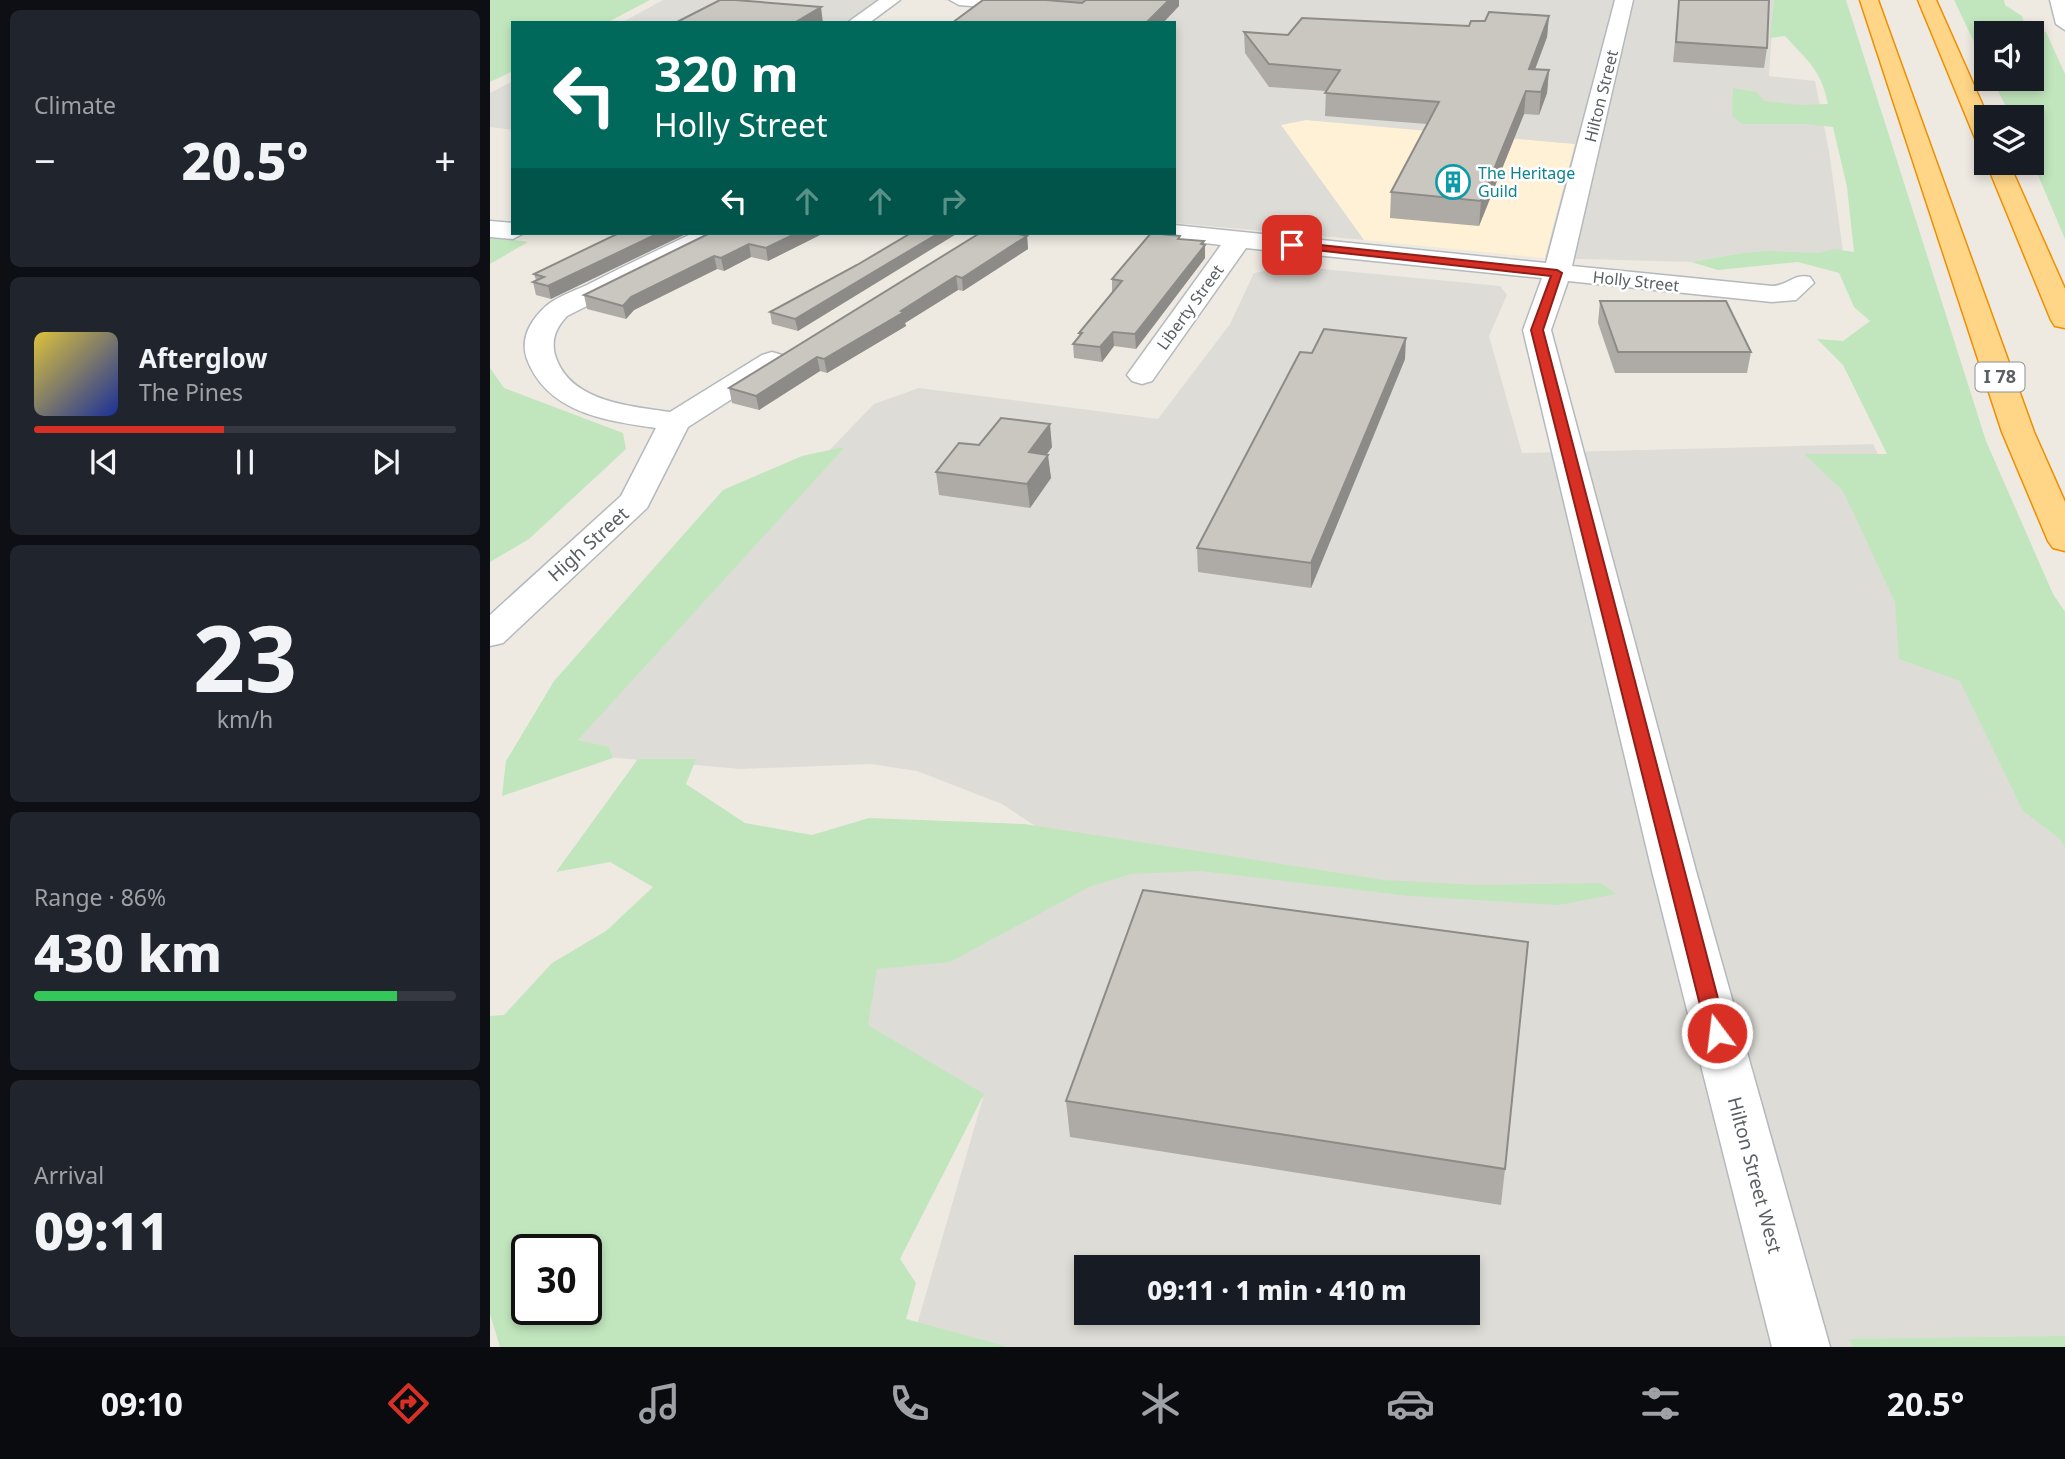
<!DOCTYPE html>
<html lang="en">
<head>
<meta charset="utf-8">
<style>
  :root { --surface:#171b24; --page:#20242c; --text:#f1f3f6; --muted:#9ea1a6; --line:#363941; --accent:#d93025 }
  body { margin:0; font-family:"Noto Sans",sans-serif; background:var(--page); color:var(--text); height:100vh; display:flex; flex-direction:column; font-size:26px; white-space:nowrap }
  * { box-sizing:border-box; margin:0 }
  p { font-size:23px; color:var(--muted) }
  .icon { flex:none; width:38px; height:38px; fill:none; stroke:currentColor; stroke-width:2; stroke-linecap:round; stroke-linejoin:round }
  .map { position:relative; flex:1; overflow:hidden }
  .drawer { display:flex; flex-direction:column; gap:10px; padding:10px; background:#0d0f14; width:490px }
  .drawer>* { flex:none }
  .banner { position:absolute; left:21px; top:21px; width:665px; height:214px; border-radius:0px; box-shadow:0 4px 10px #0003; background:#00695c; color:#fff; overflow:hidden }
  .fabs { position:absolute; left:1484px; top:21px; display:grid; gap:14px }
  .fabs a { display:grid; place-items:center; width:70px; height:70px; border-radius:0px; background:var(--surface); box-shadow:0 4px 10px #0003; font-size:35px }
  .speed { position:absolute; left:21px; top:1234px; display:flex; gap:14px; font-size:35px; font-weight:700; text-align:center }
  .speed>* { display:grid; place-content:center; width:91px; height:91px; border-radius:50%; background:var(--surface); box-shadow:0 4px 10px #0003; line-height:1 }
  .speed .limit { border:4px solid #111; border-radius:10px; background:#fff; color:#111 }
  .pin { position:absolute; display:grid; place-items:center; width:60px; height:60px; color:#fff; margin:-30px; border-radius:14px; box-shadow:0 4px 10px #0006 }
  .me { position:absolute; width:77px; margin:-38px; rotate:345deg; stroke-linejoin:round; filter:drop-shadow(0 0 5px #0008) }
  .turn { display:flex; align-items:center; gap:24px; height:147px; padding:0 28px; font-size:32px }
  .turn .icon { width:91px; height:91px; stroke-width:2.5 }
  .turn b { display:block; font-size:49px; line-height:60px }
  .lanes { display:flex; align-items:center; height:66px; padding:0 28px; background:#0003; justify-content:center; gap:35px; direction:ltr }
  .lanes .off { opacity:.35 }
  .big { font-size:52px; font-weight:800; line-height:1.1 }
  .drawer .widget { flex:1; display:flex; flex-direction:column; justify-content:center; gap:10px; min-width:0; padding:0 24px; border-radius:10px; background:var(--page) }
  .drawer .dial { align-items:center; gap:0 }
  .dial b { font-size:91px; line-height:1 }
  .song { display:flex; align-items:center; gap:21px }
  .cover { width:84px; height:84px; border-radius:10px; background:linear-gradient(135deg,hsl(50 70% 55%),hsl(230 70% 35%)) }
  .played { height:7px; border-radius:4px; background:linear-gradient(90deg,var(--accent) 45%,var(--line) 45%) }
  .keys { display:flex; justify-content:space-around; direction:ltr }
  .heat { display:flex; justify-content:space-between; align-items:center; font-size:38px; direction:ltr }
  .charge { height:10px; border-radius:5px; background:linear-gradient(90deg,#34c759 86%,var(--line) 0) }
  .trip { position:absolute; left:584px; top:1255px; width:406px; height:70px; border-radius:0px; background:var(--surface); box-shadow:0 4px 10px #0003; font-weight:800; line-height:70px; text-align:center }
  .menu { display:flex; height:112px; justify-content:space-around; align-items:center; background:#090b0e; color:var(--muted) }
  .menu .icon { width:49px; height:49px }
  .menu .active { color:var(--accent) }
  .menu b { font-size:32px; color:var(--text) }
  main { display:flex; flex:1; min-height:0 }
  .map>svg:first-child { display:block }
  .commercial { fill:#fff1d5 }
  .industrial { fill:#dedcd6; fill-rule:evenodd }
  .green { fill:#c1e6bd; fill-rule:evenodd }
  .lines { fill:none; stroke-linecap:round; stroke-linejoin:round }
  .minor-casing { stroke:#b4b9bd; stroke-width:3 }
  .highway-casing { stroke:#ef8e00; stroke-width:3 }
  .minor { fill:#fff; fill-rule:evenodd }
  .highway { fill:#ffd687; fill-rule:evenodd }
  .wall { fill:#aeaba6 }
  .shaded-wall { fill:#8d8b87 }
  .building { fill:#cac7c1; stroke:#8d8b87; stroke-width:2 }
  .route { fill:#d93025; stroke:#8d1f18; stroke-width:2 }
  .labels { text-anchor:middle; stroke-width:5; stroke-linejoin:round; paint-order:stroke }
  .far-street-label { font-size:16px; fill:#5a5f63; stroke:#fff }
  .far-culture-label { font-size:16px; fill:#0d838f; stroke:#fff; text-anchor:start }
  .shield { fill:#fff; stroke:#8c8f92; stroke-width:2 }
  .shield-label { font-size:18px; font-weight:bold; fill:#5a5f63 }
  .street-label { font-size:19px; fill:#5a5f63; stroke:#fff }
</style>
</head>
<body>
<main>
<section class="drawer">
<div class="widget"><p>Climate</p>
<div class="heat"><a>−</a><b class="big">20.5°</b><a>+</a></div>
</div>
<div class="widget">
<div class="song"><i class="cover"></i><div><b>Afterglow</b><p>The Pines</p></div></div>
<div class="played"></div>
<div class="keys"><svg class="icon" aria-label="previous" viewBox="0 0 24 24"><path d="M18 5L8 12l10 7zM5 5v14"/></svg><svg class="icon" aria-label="pause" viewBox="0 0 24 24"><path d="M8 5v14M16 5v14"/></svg><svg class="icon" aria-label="next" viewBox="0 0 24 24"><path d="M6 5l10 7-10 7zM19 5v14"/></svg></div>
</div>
<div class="widget dial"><b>23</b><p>km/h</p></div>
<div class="widget"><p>Range · 86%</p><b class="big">430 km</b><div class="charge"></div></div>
<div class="widget"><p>Arrival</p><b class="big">09:11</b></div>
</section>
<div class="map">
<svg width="1575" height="1347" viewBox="0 0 1575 1347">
  <rect width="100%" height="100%" fill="#eeeae2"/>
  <!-- commercial -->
  <polygon class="commercial" points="816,120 1085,144 1055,258 874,240 791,125"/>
  <!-- industrial -->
  <g class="industrial">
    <polygon points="173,0 395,0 364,23 131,23"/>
    <polygon points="452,0 1284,0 1279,76 1325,81 1339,151 1355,265 1252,253 1201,262 1055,258 1085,144 816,120 791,125 874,240 684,223 684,23 461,23 488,4"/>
    <polygon points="23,81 23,130 0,127 0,93"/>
    <path d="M801 266 1010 286 1017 295 999 336 1032 453 1383 444 1575 840V1347H520L426 1328 493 1098 366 1024 378 963 571 843 512 804 427 771 381 764 250 769 49 751 384 404 429 388 668 419 740 324 764 273ZM597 1267H978V1312H597Z"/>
  </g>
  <!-- green -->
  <g class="green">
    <polygon points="0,0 160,0 116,23 23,23 23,71 0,82"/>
    <path d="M1284 0H1356L1496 441 1563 594 1575 612V847L1570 839 1533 811 1470 681 1409 659 1405 602 1353 491 1314 454H1397L1353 365 1327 339 1353 341 1380 321 1364 307 1349 273 1308 262 1228 270 1201 262 1252 253 1278 251 1328 253 1344 249 1364 252 1357 187 1343 127 1316 124H1252L1242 116 1243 88 1266 92 1274 101 1310 105 1338 104C1331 70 1318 61 1295 36L1280 38Z"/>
    <polygon points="1464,0 1514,0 1515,5 1532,16 1536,29 1556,32 1575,74 1575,239 1542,161 1542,117 1521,117 1502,79 1542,79 1542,33 1496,33 1496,67"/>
    <polygon points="0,237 38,242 0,264"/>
    <polygon points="0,368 14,388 133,433 136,449 39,539 0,562"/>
    <polygon points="349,448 354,448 88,740 119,747 123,758 12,796 16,761 64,681 233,490 312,456"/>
    <path d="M148 759H206L196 784 255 823 322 835 379 818 534 824 894 880 986 885 1111 883 1126 894 1069 905 919 896 711 871 641 874 599 887 460 962 387 969 378 1025 494 1094 410 1259 426 1283 416 1319 519 1347H10L0 1314V1016L14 1015 62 963 116 931 163 887 120 862 66 872ZM37 1250H96V1309H37Z"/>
    <polygon points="1575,1336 1575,1347 1363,1347 1359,1339"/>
  </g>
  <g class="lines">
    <!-- minor casing -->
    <g class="minor-casing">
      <g id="minor">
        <polygon points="389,0 410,0 379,23 357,23"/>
        <polygon points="460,0 544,0 551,5 542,11 469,5"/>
        <path d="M1125 0H1143L1082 266 1282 286C1297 286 1304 273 1320 277L1324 283 1306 300 1282 302 1078 281 1061 330 1206 871 1340 1347H1282L1162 871 1033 330 1052 278 756 248 662 381 652 384 642 381 637 375 731 245 675 238 672 233H684V225L1056 263Z"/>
        <polygon points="1560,0 1575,0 1575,30 1566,24"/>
        <polygon points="0,221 23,223 23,233 34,233 23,239 0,237"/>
        <path d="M203 233H235L231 238 77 316C66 328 61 339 65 355 79 402 140 406 180 412L272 355 282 352 292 355 297 361 292 367 198 427 157 508 13 643 0 646V615L131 496 166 428C117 421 57 413 37 359 30 339 40 321 55 307 66 297 84 291 97 285 132 267 168 250 203 233Z"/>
      </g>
    </g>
    <!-- highway casing -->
    <g class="highway-casing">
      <g id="highway">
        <polygon points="1370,0 1388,0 1544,432 1575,502 1575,551 1563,548 1558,541 1512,432"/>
        <polygon points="1428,0 1446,0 1498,117 1496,145 1488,143 1485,138"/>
        <polygon points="1496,162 1519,163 1575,289 1575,328 1565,326 1561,320"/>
      </g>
    </g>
    <!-- minor -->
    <use href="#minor" class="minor"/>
    <!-- highway -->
    <use href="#highway" class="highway"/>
  </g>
  <!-- wall -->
  <g class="wall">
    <polygon points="493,0 689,0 689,6"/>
    <polygon points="1189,0 1279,0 1277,48 1274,68 1183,62"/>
    <polygon points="1059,16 1057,37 1045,69 1059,70 1057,93 1049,115 1034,114 989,226 900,218 901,192 937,124 835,116 836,91 779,87 755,53 754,32 798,35 979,26"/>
    <polygon points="129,233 61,299 46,295 43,282 46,280 44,274"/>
    <polygon points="219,233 334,233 278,261 261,257 234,271 227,269 144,310 136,319 97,309 94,295"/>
    <polygon points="537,236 538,249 473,291 468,290 415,323 416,326 337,373 330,371 269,410 242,403 239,388"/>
    <polygon points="690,239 714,241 715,258 646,349 624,346 612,362 584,358 583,344 589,337 589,333 622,292 622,279"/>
    <polygon points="367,265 308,331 282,324 280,312"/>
    <polygon points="1110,301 1261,352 1257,373 1125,373 1108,323"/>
    <polygon points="915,359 821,588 708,572 707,548"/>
    <polygon points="489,445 562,447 557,454 561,478 540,508 449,495 446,472"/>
    <polygon points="576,1101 1015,1169 1011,1205 580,1137"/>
  </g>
  <!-- shaded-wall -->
  <g class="shaded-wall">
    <polygon points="679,0 689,0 689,6 673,23 656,23"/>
    <polygon points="331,7 333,23 304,23"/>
    <polygon points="1059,16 1057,37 1037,91 1039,69"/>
    <polygon points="1059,70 1057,93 1049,115 1051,92"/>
    <polygon points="1036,91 1034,114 989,226 991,201"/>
    <polygon points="169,233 198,233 61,299 58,286"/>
    <polygon points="307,233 334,233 278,261 276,248"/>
    <polygon points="449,233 468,233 308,331 305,319"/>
    <polygon points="537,236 538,249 473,291 472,278"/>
    <polygon points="714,241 714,246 715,245 715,258 646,349 645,334"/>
    <polygon points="259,244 261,257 234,271 231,258"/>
    <polygon points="224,256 227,269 144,310 136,319 133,306 141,297"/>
    <polygon points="466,276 468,290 415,323 416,326 337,373 334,359"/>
    <polygon points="623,332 624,346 612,362 610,347"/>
    <polygon points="916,338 915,359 821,588 821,563"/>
    <polygon points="327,357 330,371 269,410 266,396"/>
    <polygon points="560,424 562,447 542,475 539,452"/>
    <polygon points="558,455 561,478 540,508 537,484"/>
  </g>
  <!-- building -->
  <g class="building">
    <polygon points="230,0 245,0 331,7 304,23 185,23"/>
    <polygon points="493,0 556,0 592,3 596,0 679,0 656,23 462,23"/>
    <polygon points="1189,0 1279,0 1277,48 1186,42"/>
    <polygon points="999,12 1059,16 1039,69 1059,70 1051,92 1036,91 991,201 901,192 949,102 835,93 850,70 779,64 754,32 798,35 812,18 979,26 981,21 995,21"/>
    <polygon points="129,233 169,233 58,286 43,282 54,277 44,274"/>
    <polygon points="220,233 307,233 276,248 259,244 231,258 224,256 141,297 133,306 94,295"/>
    <polygon points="421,233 449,233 305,319 280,312 367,265"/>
    <polygon points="490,233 524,233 537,236 472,278 466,276 411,311 414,312 334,359 327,357 266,396 239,388"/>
    <polygon points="661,233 690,236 688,239 714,241 711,244 715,245 645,334 623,332 610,347 583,344 592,333 589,333 632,281 622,279"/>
    <polygon points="1110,301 1236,301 1261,352 1128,352"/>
    <polygon points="834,329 916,338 821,563 707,548 810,352 822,353"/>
    <polygon points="511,418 560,424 539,452 558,455 537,484 446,472 469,443 489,445"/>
    <polygon points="653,890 1038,942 1015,1169 576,1101"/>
  </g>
  <!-- route -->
  <polygon class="route" points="802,242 1067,270 1072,273 1053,330 1237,1033 1234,1038 1227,1041 1220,1038 1217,1033 1041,330 1061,276 798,247 797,245"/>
  <!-- icons -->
  <defs>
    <g id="building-ring" transform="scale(1.75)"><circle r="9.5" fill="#fff" stroke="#0f9aa8" stroke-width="1.5"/><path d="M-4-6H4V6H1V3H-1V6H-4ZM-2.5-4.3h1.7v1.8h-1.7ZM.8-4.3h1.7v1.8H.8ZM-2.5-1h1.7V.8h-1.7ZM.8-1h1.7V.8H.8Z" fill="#0f9aa8"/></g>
  </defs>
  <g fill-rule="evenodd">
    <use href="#building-ring" x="963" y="182"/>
  </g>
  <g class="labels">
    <!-- far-street labels -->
    <g class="far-street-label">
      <text transform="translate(1111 96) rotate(-76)" y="6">Hilton Street</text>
      <text transform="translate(1146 281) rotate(6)" y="6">Holly Street</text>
      <text transform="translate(700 307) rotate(-54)" y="6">Liberty Street</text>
    </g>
    <!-- far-culture labels -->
    <g class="far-culture-label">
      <text x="988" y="179">The Heritage<tspan x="988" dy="18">Guild</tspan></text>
    </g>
    <!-- shield labels -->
    <rect class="shield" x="1485.5" y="362.5" width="49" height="29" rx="5"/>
    <g class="shield-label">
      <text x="1510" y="383">I 78</text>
    </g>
    <!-- street labels -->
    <g class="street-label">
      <text transform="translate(98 544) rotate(-42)" y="7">High Street</text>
      <text transform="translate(1265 1175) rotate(75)" y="7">Hilton Street West</text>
    </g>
  </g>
</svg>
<div class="fabs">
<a><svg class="icon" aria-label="sound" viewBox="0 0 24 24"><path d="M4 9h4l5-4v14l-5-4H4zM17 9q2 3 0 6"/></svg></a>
<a><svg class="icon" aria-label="layers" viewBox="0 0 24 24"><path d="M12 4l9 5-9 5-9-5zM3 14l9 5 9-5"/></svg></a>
</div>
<div class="speed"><div class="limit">30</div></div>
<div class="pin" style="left:802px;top:245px;background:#d93025"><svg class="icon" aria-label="arrive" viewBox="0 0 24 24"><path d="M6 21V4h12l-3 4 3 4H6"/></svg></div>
<svg class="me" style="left:1227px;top:1033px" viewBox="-20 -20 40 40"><circle r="17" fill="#d93025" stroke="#fff" stroke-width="3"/><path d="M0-11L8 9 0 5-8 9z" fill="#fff"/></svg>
<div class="trip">09:11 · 1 min · 410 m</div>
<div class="banner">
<div class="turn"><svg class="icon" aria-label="left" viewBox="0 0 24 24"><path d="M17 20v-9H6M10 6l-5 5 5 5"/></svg><div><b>320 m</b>Holly Street</div></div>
<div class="lanes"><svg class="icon" aria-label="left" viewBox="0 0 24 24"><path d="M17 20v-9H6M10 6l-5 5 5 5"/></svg><svg class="icon off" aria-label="ahead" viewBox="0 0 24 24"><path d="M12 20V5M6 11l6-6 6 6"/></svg><svg class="icon off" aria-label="ahead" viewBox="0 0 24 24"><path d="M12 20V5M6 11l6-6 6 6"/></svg><svg class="icon off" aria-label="right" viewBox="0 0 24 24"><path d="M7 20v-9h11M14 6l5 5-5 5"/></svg></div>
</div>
</div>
</main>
<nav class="menu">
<b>09:10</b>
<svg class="icon active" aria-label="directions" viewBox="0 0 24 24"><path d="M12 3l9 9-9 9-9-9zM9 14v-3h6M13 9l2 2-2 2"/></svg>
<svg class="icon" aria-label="music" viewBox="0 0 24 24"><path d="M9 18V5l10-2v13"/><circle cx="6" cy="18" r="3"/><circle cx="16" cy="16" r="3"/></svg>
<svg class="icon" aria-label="phone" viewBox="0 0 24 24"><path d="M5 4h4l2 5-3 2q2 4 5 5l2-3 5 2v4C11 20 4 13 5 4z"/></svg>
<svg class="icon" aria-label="climate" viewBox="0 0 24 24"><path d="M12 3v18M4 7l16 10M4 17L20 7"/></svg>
<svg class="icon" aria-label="car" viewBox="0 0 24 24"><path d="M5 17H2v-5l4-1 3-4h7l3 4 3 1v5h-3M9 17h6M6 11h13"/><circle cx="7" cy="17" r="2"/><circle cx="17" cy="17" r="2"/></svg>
<svg class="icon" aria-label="filters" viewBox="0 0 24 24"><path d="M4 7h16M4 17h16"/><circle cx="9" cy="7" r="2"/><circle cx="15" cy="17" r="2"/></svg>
<b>20.5°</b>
</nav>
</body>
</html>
